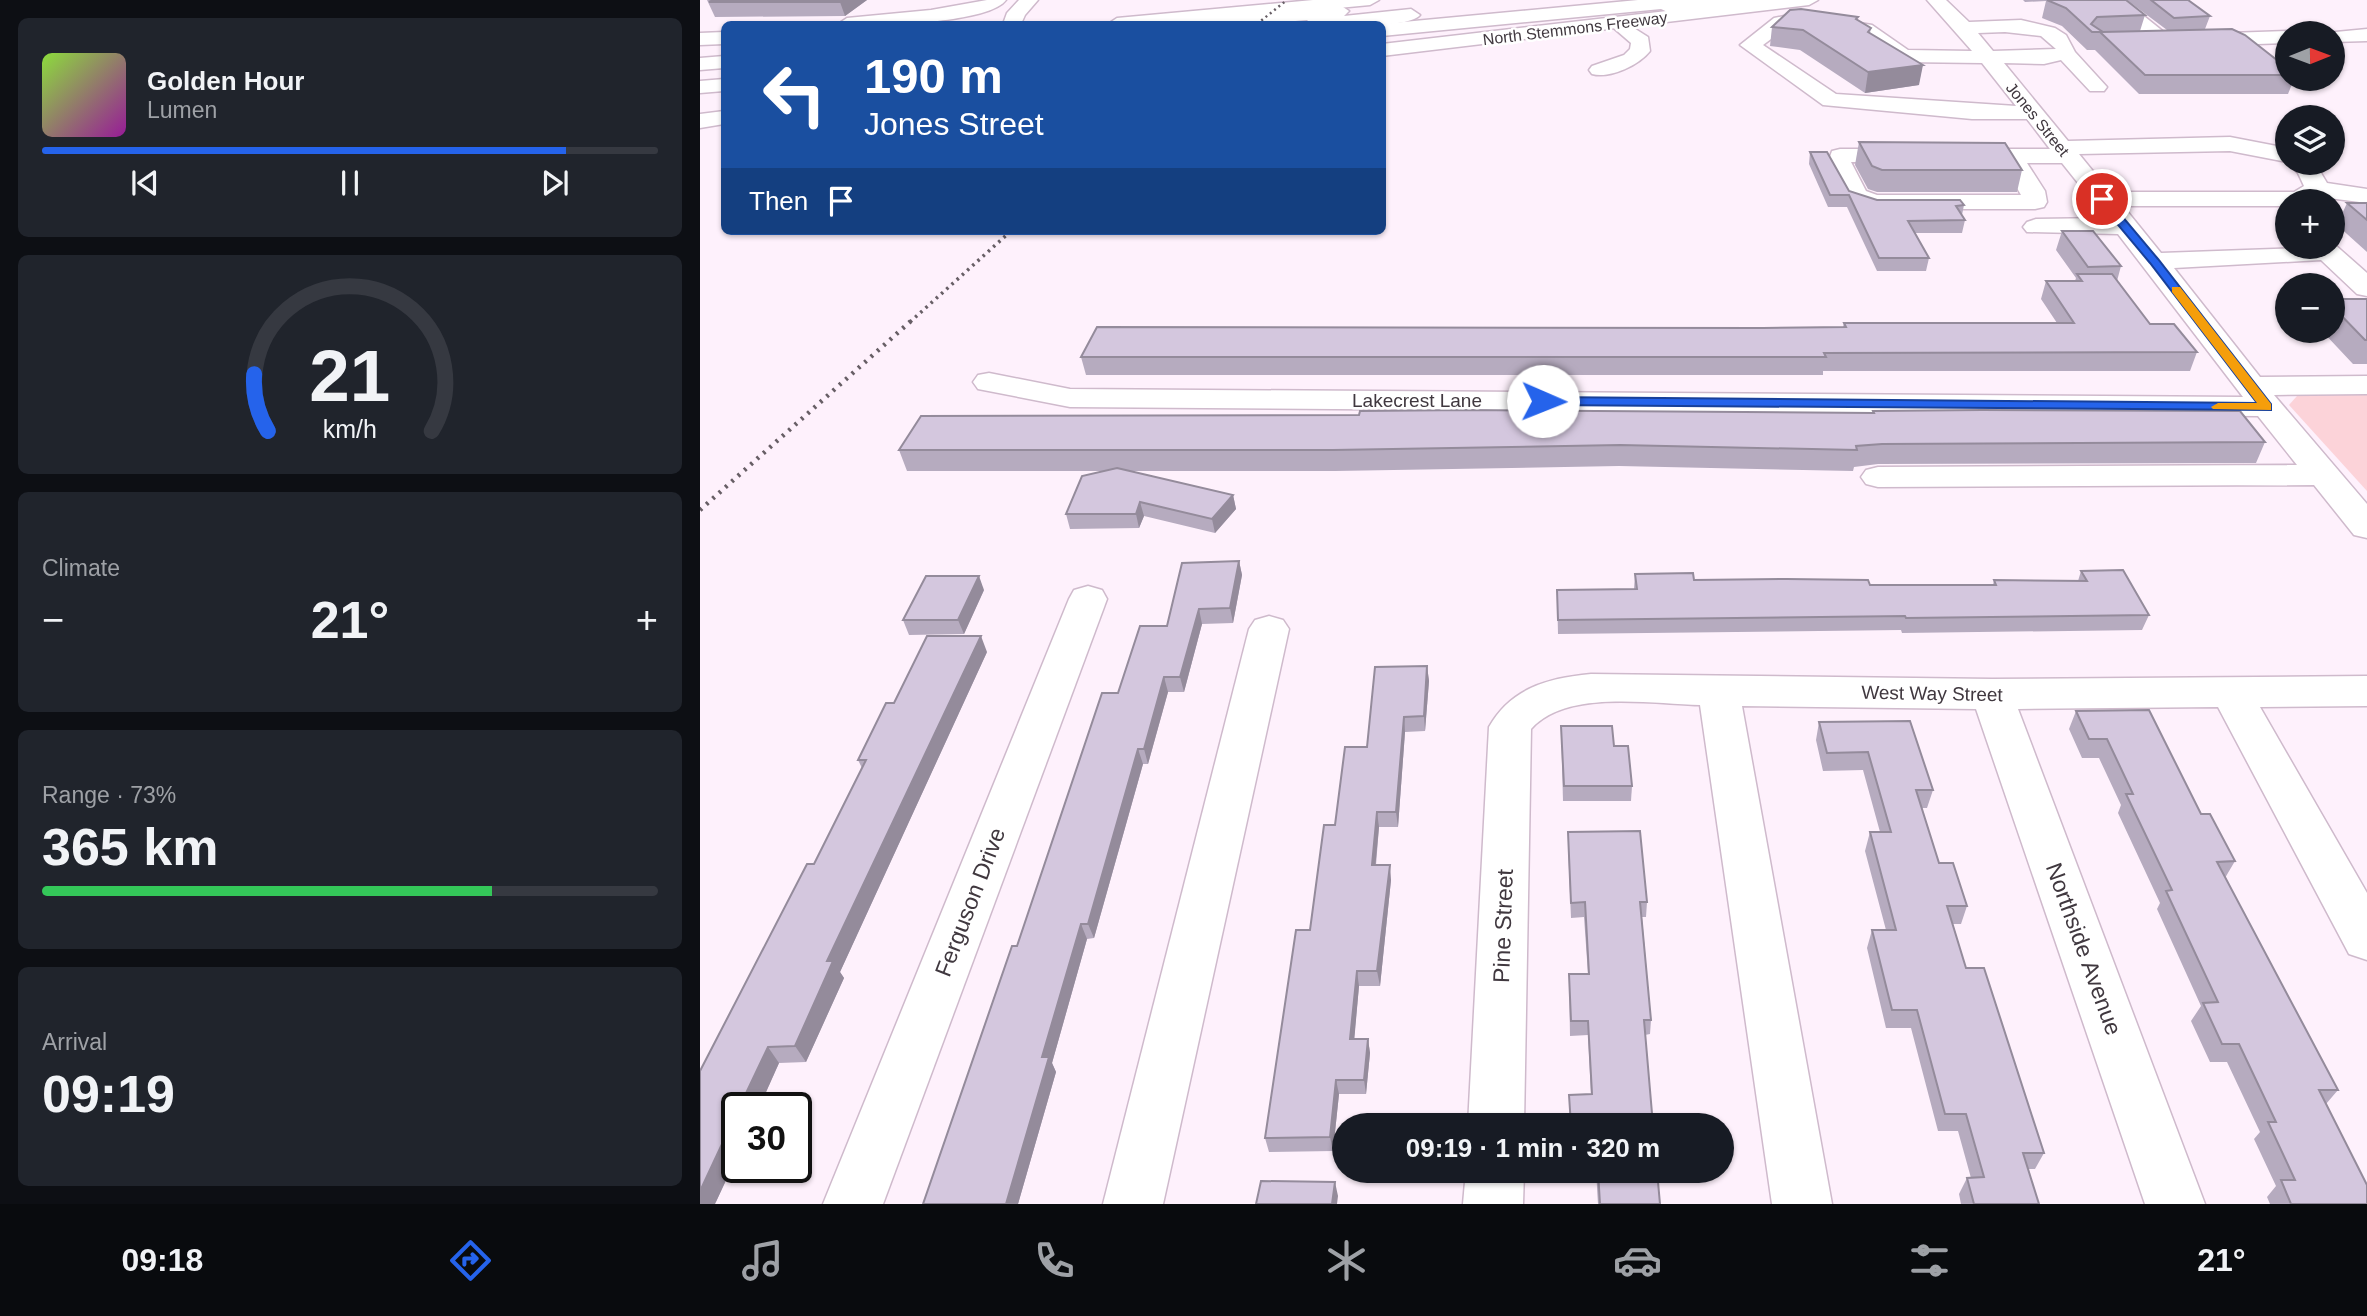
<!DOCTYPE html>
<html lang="en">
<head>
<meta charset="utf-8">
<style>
  :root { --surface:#171b24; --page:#20242c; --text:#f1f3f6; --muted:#9ea1a6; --line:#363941; --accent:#2563eb }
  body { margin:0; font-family:Arial,sans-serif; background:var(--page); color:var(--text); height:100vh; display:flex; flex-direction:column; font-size:26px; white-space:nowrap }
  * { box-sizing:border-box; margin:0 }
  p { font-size:23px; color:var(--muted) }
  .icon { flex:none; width:38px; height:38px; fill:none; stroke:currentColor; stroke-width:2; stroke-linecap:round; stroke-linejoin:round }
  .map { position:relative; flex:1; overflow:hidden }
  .side { display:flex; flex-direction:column; gap:18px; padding:18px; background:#0d0f14; width:700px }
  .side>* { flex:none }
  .top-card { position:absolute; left:21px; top:21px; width:665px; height:214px; border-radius:10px; box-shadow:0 2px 5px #0004; background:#1a4fa0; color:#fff; overflow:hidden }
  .needle { width:46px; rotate:89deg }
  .buttons { position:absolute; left:1575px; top:21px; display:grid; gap:14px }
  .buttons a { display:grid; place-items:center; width:70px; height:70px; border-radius:50%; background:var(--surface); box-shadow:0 2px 5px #0004; font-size:35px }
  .speed { position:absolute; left:21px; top:1092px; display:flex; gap:14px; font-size:35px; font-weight:700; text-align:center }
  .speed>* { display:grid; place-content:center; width:91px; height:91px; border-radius:50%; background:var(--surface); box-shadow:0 2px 5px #0004; line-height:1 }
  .speed .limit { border:4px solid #111; border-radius:10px; background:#fff; color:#111 }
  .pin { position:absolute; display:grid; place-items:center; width:60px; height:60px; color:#fff; margin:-30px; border:4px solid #fff; border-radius:50%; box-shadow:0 2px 7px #0007 }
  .me { position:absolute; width:77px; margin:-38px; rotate:91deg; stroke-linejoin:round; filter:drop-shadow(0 0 5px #0008) }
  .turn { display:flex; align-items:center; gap:24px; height:147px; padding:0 28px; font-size:32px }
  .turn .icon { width:91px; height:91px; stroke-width:2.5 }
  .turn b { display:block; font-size:49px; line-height:60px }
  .then { display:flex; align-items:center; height:66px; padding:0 28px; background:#0003; gap:14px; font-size:26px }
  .big { font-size:52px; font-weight:700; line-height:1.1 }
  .side .card { flex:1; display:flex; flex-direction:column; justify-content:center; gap:10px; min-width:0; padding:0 24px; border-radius:10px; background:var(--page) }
  .side .dial { align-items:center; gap:0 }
  .dial svg { height:182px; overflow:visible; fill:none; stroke:var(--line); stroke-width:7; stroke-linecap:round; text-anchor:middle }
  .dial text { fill:var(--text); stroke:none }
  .song { display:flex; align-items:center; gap:21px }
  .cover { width:84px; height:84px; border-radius:10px; background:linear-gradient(135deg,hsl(90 70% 55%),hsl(300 70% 35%)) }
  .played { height:7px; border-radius:4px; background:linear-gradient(90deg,var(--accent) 85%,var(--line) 85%) }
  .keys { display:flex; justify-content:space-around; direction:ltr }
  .heat { display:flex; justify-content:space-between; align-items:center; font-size:38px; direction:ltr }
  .charge { height:10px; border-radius:5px; background:linear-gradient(90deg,#34c759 73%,var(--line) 0) }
  .trip { position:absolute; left:632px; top:1113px; width:402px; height:70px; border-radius:35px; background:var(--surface); box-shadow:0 2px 5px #0004; font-weight:700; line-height:70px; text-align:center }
  .tab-bar { display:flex; height:112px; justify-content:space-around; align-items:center; background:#090b0e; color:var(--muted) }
  .tab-bar .icon { width:49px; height:49px }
  .tab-bar .active { color:var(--accent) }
  .tab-bar b { font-size:32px; color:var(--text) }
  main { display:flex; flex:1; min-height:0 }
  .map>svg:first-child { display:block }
  .green { fill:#fcd3d9 }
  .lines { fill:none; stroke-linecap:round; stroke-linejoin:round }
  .minor-casing { stroke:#cfbacc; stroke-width:3 }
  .major-casing { stroke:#cfbacc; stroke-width:3 }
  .highway-casing { stroke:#cfbacc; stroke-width:3 }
  .minor { fill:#fff; fill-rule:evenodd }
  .major { fill:#fff; fill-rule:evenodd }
  .highway { fill:#fff; fill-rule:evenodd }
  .rail-far2 { stroke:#675e65; stroke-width:2.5; stroke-dasharray:2 3.5; stroke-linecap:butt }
  .rail-far1 { stroke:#675e65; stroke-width:3.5; stroke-dasharray:2.5 4.5; stroke-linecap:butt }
  .rail { stroke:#675e65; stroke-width:4.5; stroke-dasharray:2.5 6; stroke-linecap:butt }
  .wall { fill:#b6abbf }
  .shaded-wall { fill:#948b9b }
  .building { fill:#d4c7de; stroke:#948b9b; stroke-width:2 }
  .route { fill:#2563eb; stroke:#184099; stroke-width:2 }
  .slow { fill:#f59e0b }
  .labels { text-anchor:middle; stroke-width:5; stroke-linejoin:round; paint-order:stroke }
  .far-street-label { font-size:16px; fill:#40383f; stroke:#fff }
  .street-label { font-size:19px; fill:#40383f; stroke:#fff }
  .near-street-label { font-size:23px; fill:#40383f; stroke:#fff }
</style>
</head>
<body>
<main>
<section class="side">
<div class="card">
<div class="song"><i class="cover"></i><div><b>Golden Hour</b><p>Lumen</p></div></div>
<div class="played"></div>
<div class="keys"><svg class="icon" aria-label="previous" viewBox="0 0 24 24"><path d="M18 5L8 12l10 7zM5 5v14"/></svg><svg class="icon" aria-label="pause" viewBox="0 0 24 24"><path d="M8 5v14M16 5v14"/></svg><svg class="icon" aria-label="next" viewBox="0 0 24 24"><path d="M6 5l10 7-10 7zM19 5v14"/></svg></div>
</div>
<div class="card dial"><svg viewBox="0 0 100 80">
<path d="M14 69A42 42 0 1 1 86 69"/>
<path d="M14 69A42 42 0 0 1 8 44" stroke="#2563eb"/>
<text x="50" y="56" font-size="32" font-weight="700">21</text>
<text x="50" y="72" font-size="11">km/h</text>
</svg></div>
<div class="card"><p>Climate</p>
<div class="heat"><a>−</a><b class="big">21°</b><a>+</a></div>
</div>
<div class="card"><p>Range · 73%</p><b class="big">365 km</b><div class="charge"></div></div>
<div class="card"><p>Arrival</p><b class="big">09:19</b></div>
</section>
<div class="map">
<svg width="1667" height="1204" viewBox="0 0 1667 1204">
  <rect width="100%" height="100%" fill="#fef1fc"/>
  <!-- green -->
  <polygon class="green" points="1667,394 1667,491 1589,405 1597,396"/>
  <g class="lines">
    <!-- minor casing -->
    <g class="minor-casing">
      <g id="minor">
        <path d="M287 0H306C289 24 168 27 138 24L147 18 231 10Z"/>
        <polygon points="319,0 338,0 325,15 321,24 303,24 307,13"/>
        <path d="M1227 0H1246L1269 22 1321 20 1355 28 1366 35 1375 52 1407 87 1404 91H1390L1361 60 1344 64 1304 63 1368 141 1530 137 1587 148V162L1530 151 1379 154 1410 192H1594L1604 186 1598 173 1587 163H1615L1627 183 1667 189V203L1621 197 1613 201H1587V206H1423L1461 253 1633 247V243L1667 273V296L1657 294 1621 260 1474 268 1560 377 1667 376V394L1574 395 1667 504V538L1654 535 1614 485 1178 487 1166 484 1161 477 1166 470 1178 467 1597 465 1558 416 370 407 278 389 273 382 278 375 289 373 370 389 1543 397 1418 234 1327 232 1323 227 1327 222 1336 219 1406 218 1362 163H1327L1345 191 1347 202 1344 207 1335 209H1175L1148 201 1127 165 1132 151 1140 149H1350L1327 119H1272L1123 105 1040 45 1074 18 1099 13 1172 25 1208 50 1272 51ZM1099 25 1159 34 1203 62 1282 63 1316 106 1136 94 1063 45 1087 27ZM1305 32 1341 36 1356 49 1293 51 1278 33ZM1151 162 1303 163 1321 195H1177L1166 191Z"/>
        <polygon points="1404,0 1424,0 1475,41 1465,47 1422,46 1419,42 1422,38 1446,36"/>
        <path d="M918 18 948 37 950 51C939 65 910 79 892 74L889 70 892 66 924 55 930 49 931 43 909 24Z"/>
        <polygon points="1667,29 1667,41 1633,42 1633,33 1625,33"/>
        <polygon points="1587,31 1594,33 1587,33 1587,43 1499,46 1489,40 1499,34"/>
        <polygon points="24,32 24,44 0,45 0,33"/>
        <polygon points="388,586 402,590 407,599 183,1204 123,1204 369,599 374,590"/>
        <polygon points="569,616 583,620 589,629 463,1204 403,1204 549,629 555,620"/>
        <path d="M891 674 1292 679 1667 676V706L1560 707 1667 893V960L1649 954 1518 707 1318 709 1505 1204H1445L1276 709 1042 706 1132 1204H1072L1000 705C951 704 866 689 831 729L824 1125H768L789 727C811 688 848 678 891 674Z"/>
        <polygon points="766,1171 824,1171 823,1204 763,1204"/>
      </g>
    </g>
    <!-- major casing -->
    <g class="major-casing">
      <g id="major">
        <polygon points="613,0 679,0 670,5 471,24 408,24 417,18"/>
        <polygon points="1062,0 1118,0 1109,5 682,56 682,44"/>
        <polygon points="24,56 24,68 0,70 0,58"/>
        <polygon points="24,111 24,124 0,128 0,114"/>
      </g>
    </g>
    <!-- highway casing -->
    <g class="highway-casing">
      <g id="highway">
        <polygon points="938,0 1073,0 1064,5 970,13 961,9 682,36 682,24"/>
        <path d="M640 5 649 11 644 16 711 9 720 15C708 30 626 24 604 24L608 20 557 24H494L503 18Z"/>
        <polygon points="24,79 24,91 0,93 0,81"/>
      </g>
    </g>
    <!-- minor -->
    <use href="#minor" class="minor"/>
    <!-- major -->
    <use href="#major" class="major"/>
    <!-- highway -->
    <use href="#highway" class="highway"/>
    <!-- rail-far2 -->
    <polyline class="rail-far2" points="557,24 587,0"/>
    <!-- rail-far1 -->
    <polyline class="rail-far1" points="210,322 311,231"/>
    <!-- rail -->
    <polyline class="rail" points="0,510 212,320"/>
  </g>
  <!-- wall -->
  <g class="wall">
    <polygon points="7,0 167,0 145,16 15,17"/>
    <polygon points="1323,0 1426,0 1445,15 1440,31 1467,30 1427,0 1488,0 1510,16 1505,29 1587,68 1587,79 1594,79 1588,94 1439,94 1395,50 1387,50 1362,26 1342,18 1346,1 1325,2"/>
    <polygon points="1157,20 1171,28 1170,33 1219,85 1165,93 1100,50 1070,46 1072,27"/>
    <polygon points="1159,142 1322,170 1317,192 1177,192 1168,189 1155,165"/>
    <polygon points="1110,152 1149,191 1177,200 1264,205 1262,215 1265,220 1262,233 1215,233 1229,258 1226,271 1177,271 1147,207 1128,207 1109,164"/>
    <polygon points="1647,203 1667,203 1667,252 1637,225"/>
    <polygon points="1362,231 1421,266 1417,281 1450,324 1497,352 1490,371 1123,371 1123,375 386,375 381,357 1063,328 1143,327 1144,323 1357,323 1341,299 1346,281 1375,281 1376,278 1356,250"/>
    <polygon points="1667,299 1667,364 1653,364 1622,331 1633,331 1633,307"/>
    <polygon points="1173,411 1565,442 1556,463 1178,464 1154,467 1153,471 919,466 635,471 428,471 533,495 536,509 515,533 444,516 439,528 370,529 366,514 404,471 207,471 199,450 1172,413"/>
    <polygon points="539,561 542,575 533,623 502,624 484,692 468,692 448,764 443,764 394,938 387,939 352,1063 356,1072 318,1204 223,1204 418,693 467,626"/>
    <polygon points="1381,571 1449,615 1442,630 1202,633 1201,630 858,634 857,590 934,589 935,574 994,580 1170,585 1293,585 1294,580 1378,581"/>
    <polygon points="284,590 264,634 209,635 203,620"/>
    <polygon points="287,652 140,972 144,978 106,1062 79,1063 15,1204 114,864 162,768 158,760 194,703"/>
    <polygon points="727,666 729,681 725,731 705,732 698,827 679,827 676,865 691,880 680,986 659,986 654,1039 668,1039 670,1053 666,1094 639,1094 633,1151 569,1152 565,1138 610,930 635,825 667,747"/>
    <polygon points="1376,711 1501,814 1535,861 1525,878 1638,1090 1626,1104 1667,1204 1570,1204 1567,1197 1576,1186 1554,1139 1560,1132 1527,1062 1510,1062 1491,1021 1501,1006 1457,909 1460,903 1418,813 1421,805 1399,758 1382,758 1369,729"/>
    <polygon points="1119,722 1233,790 1227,808 1222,808 1239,863 1267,906 1261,924 1253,924 1266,968 1344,1153 1335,1169 1328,1169 1339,1204 1261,1204 1259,1194 1267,1178 1271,1178 1258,1131 1238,1131 1211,1028 1186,1028 1167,948 1172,930 1186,930 1165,851 1170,832 1180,832 1163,770 1123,771 1116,740"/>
    <polygon points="861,726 914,746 932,786 931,801 863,801"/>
    <polygon points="868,832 947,902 946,917 942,917 951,1020 950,1034 945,1035 953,1125 870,1125 869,1095 891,1095 888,1035 870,1036 869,974 888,974 884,917 871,918 868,847"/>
    <polygon points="896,1171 957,1171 960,1204 898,1204"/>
  </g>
  <!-- shaded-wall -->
  <g class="shaded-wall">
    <polygon points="143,0 167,0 145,16 140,2"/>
    <polygon points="1223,65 1219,85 1165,93 1168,72"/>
    <polygon points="533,495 536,509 515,533 512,519"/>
    <polygon points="440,502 444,516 439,528 436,514"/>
    <polygon points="539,561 542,575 533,623 530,608"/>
    <polygon points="279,576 284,590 264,634 258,620"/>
    <polygon points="499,609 502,624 484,692 480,677"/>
    <polygon points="281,636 287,652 140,972 144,978 106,1062 95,1046 127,961"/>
    <polygon points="727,666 729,681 725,731 724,716"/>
    <polygon points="464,677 468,692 448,764 444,749"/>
    <polygon points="704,717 705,732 698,827 696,812"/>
    <polygon points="438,749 443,764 394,938 388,924"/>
    <polygon points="677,812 679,827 674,880 672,865"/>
    <polygon points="690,865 691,880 680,986 677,971"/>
    <polygon points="381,924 387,939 352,1063 356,1072 318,1204 306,1204 342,1057"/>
    <polygon points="657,971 659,986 653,1054 650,1039"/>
    <polygon points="668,1039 670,1053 666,1094 664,1080"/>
    <polygon points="68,1047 79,1063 59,1108 39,1108"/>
    <polygon points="636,1080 639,1094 633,1151 630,1137"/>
    <polygon points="37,1112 37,1157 15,1204 0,1204 0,1191"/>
    <polygon points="635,1182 638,1196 637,1204 632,1204"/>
  </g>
  <!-- building -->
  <g class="building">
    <polygon points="13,0 143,0 140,2 9,2"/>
    <polygon points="1347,0 1426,0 1445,15 1397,17 1391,24 1403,32 1532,29 1545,35 1587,68 1587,75 1445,75 1400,32 1392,32 1366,8"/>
    <polygon points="1451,0 1488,0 1510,16 1474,18"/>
    <polygon points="1101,9 1158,17 1156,19 1171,28 1168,32 1223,65 1168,72 1103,30 1072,27 1090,10"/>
    <polygon points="1159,142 1305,143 1322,170 1182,170 1172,166"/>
    <polygon points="1110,152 1127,152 1149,191 1177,200 1260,200 1264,205 1256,206 1265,220 1208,221 1229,258 1179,258 1149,195 1130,195"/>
    <polygon points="1647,203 1667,203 1667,220"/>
    <polygon points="1362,231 1393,231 1421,266 1388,267"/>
    <polygon points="1377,274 1412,274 1450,324 1474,324 1497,352 1124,353 1126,357 381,357 397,327 1063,328 1146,327 1144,323 1374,323 1346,281 1382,281"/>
    <polygon points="1633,299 1667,299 1667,340 1665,340 1633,307"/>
    <polygon points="768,410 1174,413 1173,411 1282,410 1540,411 1565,442 1182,444 1156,446 1157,450 920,445 633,450 199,450 221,416 659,415 660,411"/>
    <polygon points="417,468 533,495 512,519 440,502 436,514 366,514 382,476"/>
    <polygon points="539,561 530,608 499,609 480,677 464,677 444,749 438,749 388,924 381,924 342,1057 349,1057 306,1204 223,1204 312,946 317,946 402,693 418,693 440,626 467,626 482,563"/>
    <polygon points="1423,570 1449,615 1206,618 1205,616 858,620 857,590 937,589 935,574 993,573 994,580 1087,579 1168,580 1170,585 1296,585 1294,580 1387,581 1381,571"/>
    <polygon points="226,576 279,576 258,620 203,620"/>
    <polygon points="227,636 281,636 127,961 133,961 95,1046 68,1047 39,1108 37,1108 37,1112 0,1191 0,1071 107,864 114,864 166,760 158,760 186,703 194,703"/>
    <polygon points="727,666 724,716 704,717 696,812 677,812 672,865 690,865 677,971 657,971 650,1039 668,1039 664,1080 636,1080 630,1137 565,1138 596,930 610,930 624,825 635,825 645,747 667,747 675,667"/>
    <polygon points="1449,710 1501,814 1510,814 1535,861 1517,862 1638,1090 1619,1090 1667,1185 1667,1204 1591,1204 1581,1180 1595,1180 1568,1122 1576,1122 1539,1044 1522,1044 1503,1003 1518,1002 1466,891 1472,890 1426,794 1433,794 1407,739 1389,739 1376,711"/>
    <polygon points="1210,721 1233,790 1216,790 1239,863 1253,863 1267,906 1247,906 1266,968 1284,968 1344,1153 1323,1153 1339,1204 1274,1204 1267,1178 1284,1177 1266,1114 1245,1114 1217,1010 1192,1010 1172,930 1196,930 1170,832 1191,832 1168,752 1127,753 1119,722"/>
    <polygon points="861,726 912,726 914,746 928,746 932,786 864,786"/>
    <polygon points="940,831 947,902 940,902 951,1020 944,1020 953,1125 871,1125 869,1095 892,1094 888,1021 871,1021 869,974 889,974 885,902 871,903 868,832"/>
    <polygon points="898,1171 957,1171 960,1204 900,1204"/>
    <polygon points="561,1181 635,1182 632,1204 556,1204"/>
  </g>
  <!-- route -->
  <polygon class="route" points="1398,197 1406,197 1458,259 1571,404 1571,410 843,405 836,401 843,397 1557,403 1450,263 1398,201"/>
  <!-- slow -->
  <polygon class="slow" points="1472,287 1480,287 1571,404 1571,410 1513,409 1511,407 1518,403 1557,403 1472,292"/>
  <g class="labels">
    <!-- far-street labels -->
    <g class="far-street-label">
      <text transform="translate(875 28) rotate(-7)" y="6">North Stemmons Freeway</text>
      <text transform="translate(1338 119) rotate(51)" y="6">Jones Street</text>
    </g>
    <!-- street labels -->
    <g class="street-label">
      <text x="717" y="407">Lakecrest Lane</text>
      <text transform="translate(1232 693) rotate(1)" y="7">West Way Street</text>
    </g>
    <!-- near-street labels -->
    <g class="near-street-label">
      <text transform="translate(270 902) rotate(-69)" y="8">Ferguson Drive</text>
      <text transform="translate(803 926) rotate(-88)" y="8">Pine Street</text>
      <text transform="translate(1384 949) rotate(70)" y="8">Northside Avenue</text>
    </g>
  </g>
</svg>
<div class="buttons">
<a><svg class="needle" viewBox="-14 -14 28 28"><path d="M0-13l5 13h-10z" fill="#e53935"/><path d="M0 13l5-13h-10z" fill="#9ea1a6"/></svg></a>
<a><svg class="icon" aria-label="layers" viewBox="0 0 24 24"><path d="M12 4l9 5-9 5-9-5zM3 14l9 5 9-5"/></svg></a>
<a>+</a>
<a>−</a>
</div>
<div class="speed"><div class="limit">30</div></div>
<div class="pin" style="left:1402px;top:199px;background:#d93025"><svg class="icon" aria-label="arrive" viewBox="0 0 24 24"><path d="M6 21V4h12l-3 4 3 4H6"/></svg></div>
<svg class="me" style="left:843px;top:401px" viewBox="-20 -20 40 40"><circle r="19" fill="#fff"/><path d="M0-13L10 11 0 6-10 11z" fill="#2563eb"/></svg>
<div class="trip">09:19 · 1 min · 320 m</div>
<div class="top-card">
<div class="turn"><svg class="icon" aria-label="left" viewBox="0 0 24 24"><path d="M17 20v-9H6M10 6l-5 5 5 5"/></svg><div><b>190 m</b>Jones Street</div></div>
<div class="then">Then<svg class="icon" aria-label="arrive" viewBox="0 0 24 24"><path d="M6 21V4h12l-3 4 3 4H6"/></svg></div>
</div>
</div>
</main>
<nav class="tab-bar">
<b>09:18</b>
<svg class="icon active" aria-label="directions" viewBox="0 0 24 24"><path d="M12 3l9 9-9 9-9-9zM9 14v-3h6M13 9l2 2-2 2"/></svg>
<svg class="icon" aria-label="music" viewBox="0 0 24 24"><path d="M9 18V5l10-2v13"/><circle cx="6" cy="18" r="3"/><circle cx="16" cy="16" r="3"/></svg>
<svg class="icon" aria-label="phone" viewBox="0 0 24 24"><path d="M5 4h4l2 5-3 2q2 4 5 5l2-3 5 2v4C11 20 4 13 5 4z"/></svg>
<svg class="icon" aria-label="climate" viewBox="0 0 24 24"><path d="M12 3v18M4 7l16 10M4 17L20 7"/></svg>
<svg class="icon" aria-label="car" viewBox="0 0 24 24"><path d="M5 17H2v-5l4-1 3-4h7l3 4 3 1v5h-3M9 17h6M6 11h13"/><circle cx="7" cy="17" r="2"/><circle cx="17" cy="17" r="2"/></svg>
<svg class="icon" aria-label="filters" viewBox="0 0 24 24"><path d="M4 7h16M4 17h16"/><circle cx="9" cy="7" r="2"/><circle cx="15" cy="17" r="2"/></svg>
<b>21°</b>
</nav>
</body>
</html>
